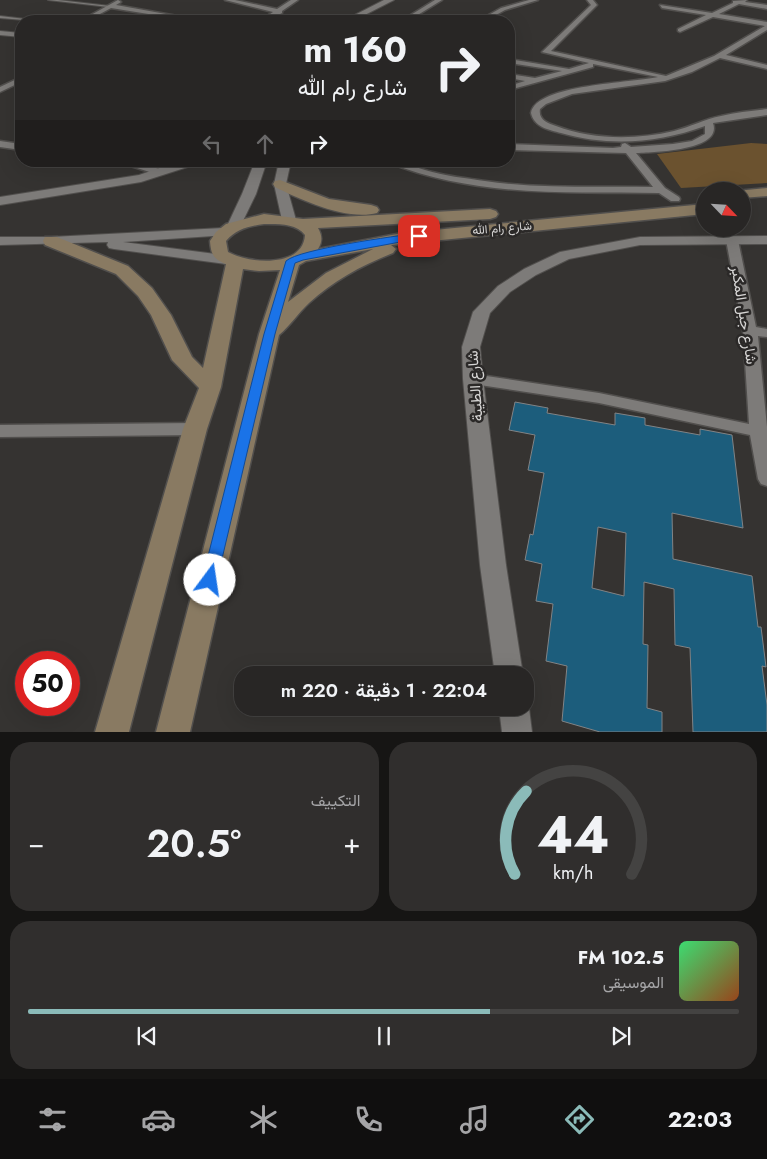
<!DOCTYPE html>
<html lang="ar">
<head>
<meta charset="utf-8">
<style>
  :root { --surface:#282625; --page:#302e2d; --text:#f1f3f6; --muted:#a5a5a7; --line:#444342; --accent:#8bbbb9 }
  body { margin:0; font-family:Jost,Vazirmatn,sans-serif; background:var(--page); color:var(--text); direction:rtl; height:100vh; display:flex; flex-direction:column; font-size:19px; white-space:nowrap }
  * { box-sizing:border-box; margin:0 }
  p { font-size:16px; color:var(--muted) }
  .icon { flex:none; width:28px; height:28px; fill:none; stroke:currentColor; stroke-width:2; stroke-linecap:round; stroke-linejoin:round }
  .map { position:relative; height:732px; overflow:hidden; direction:ltr }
  .drawer { display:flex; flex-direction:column; gap:10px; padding:10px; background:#161514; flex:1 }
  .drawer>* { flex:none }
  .top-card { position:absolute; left:15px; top:15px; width:500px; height:152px; border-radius:20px; box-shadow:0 5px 20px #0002,0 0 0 1px var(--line); direction:rtl; background:#282625; color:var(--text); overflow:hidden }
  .needle { width:32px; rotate:115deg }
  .tools { position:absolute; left:696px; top:182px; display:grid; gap:10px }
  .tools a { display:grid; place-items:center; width:55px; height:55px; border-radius:50%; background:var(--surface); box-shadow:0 5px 20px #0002,0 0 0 1px var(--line); font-size:25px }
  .speed { position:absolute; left:15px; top:651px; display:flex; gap:10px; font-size:25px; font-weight:700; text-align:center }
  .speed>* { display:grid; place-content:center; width:65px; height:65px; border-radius:50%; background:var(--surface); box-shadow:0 5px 20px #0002,0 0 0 1px var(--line); line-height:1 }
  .speed .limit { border:8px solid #d22; background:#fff; color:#111 }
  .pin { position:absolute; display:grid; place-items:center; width:42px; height:42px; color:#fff; margin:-21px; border-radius:10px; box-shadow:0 2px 8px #0006 }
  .me { position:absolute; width:55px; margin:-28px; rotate:14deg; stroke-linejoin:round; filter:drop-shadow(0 0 4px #0008) }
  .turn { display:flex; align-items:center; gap:18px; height:105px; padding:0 25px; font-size:22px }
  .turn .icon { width:65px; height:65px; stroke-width:2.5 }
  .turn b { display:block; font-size:35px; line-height:42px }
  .lanes { display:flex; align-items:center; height:48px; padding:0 25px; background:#0003; justify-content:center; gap:25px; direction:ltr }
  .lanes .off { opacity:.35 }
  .big { font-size:38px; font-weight:600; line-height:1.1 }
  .drawer .widget { flex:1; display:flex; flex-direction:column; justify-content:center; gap:8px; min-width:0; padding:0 18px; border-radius:20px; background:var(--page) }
  .drawer .dial { align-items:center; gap:0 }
  .dial svg { height:130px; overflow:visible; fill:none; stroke:var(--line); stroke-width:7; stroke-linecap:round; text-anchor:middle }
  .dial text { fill:var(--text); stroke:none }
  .song { display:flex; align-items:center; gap:15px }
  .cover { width:60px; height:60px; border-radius:8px; background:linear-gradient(135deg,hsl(140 70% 55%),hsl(20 70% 35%)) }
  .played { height:5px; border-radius:2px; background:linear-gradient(90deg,var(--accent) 65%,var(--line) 65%) }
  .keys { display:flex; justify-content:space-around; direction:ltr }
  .heat { display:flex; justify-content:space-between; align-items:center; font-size:28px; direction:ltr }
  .drawer .tiles { flex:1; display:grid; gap:10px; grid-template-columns:1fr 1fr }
  .widget:last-child { grid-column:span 2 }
  .trip { position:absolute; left:234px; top:666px; width:300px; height:50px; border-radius:20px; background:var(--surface); box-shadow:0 5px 20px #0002,0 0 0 1px var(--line); font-weight:600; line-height:50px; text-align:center; direction:rtl }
  .tab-bar { display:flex; height:80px; justify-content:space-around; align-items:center; background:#100f0f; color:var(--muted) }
  .tab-bar .icon { width:35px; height:35px }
  .tab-bar .current { color:var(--accent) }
  .tab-bar b { font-size:22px; color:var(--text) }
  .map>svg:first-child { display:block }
  .green { fill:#6b522f }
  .building { fill:#1c5d7c; stroke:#818385; fill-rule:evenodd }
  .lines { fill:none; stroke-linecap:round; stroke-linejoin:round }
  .service-casing { stroke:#514f4d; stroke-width:2 }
  .minor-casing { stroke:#514f4d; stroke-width:3 }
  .tertiary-casing { stroke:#514f4d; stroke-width:2 }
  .secondary-casing { stroke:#514f4d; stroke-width:3 }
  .service { fill:#7d7b79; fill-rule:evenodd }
  .minor { fill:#7d7b79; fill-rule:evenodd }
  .tertiary { fill:#7d7b79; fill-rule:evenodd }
  .secondary { fill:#897a62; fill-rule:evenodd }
  .route { fill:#1a73e8; stroke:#114b97 }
  .labels { text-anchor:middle; stroke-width:5; stroke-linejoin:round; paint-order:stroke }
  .far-street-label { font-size:12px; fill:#d6d5d4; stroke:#2b2928 }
  .street-label { font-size:15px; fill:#d6d5d4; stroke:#2b2928 }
</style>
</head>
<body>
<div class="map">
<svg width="767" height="732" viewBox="0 0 767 732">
  <rect width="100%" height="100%" fill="#353331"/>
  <!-- green -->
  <polygon class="green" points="751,143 767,144 767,183 681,188 657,154"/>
  <!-- building -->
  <path class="building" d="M515 402 548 408 547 413 615 425V413L645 418V425L700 435V429L732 435 743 528 672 513 673 559 752 576 758 627H761L766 667 762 666 767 705V732H693L690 648 675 645 674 589 644 582 643 644 648 645 647 708 662 712V732H600L562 721 567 666 546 661 553 604 536 601 542 564 525 560 530 534 533 535 544 473 528 470 535 435 509 430ZM598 527 626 533 624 596 592 588Z"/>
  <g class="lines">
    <!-- service casing -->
    <g class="service-casing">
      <g id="service">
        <polygon points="48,0 58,0 110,6 109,7"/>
        <polygon points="0,16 34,20 36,21 0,18"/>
      </g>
    </g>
    <!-- minor casing -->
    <g class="minor-casing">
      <g id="minor">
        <polygon points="118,0 121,2 116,5 205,21 192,21 111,8 87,21 80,21"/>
        <polygon points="225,0 235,0 277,9 291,0 298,0 282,11 282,13 267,21 260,21 273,12"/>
        <polygon points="435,0 442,0 408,21 401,21"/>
        <polygon points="529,0 538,0 505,10 485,21 478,21 501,8"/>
        <path d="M587 0H593L597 5 551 51 666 76 714 56 765 26 713 17 680 32 678 31V29L706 15 662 8 660 5 712 13 733 3V1L747 0 745 2 767 5V9L739 4 719 14 767 22V30L726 55 767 65V69L720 58 692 72 665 81 572 94 546 104 540 109C538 120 548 123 556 126 593 140 636 140 674 131 690 127 705 119 721 116 736 112 752 111 767 109V115L713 123C723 151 652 152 636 153L665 188 679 197 680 199 679 201H671L659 193C568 192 475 197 390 163L388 161C402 161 412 166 425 170 444 176 465 178 485 181 540 189 597 186 653 187L626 153 509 150V144L613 148 621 147 622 144 625 143 631 147 673 144 692 141 705 134V126C658 143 610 147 561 133 549 130 534 127 531 113 536 84 633 83 658 77L593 64V67L509 90V86L525 81 509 78V74L535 78 562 71 509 63V59L569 69 589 63 542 52 591 5Z"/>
        <polygon points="21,77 21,82 0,92 0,87"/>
        <polygon points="0,141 21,144 21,150 0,147"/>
        <polygon points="115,161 132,161 163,170 164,172 159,175"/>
        <polygon points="732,236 738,240 756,327 767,329 767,337 758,336 767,427 767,486 761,484 758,479 750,435 599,403 473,384 468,382 465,379 468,376 473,374 599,393 749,424 743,330 726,240"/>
        <polygon points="195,423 201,425 203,429 201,433 195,435 0,437 0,425"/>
      </g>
    </g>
    <!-- tertiary casing -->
    <g class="tertiary-casing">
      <g id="tertiary">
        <polygon points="384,0 394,0 353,21 343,21"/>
        <polygon points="0,31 21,33 21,37 0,35"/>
        <polygon points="180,161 199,161 197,164 141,182 0,205 0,197 139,175"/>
        <polygon points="255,161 267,161 256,194 239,229 229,229 227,226 242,194"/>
        <polygon points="279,161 291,161 286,184 296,220 294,223 284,223 282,220 274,184"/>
        <polygon points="223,228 228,229 230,232 228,235 123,242 231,256 234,259 231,262 226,264 114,249 109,248 107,245 108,242 0,245 0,237 51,237"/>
        <polygon points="767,236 767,244 640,245 569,259 536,275 510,292 490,313 480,347 483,379 506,565 523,675 495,675 480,565 463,379 462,347 473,312 498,286 524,269 560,252 640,237"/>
        <polygon points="525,699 529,708 532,732 502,732 499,708 525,708"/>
      </g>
    </g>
    <!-- secondary casing -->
    <g class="secondary-casing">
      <g id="secondary">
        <path d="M280 180 329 199 371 205 377 207 379 210 377 213C347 221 301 200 275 187L273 184 275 181Z"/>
        <polygon points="767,188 767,196 742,198 742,191 736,191"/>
        <path d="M705 204V214L391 245 396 249 393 253C362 265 333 281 309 303 298 313 290 326 279 335L190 732H156L259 334 280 270 259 271 243 269 221 387 207 429 129 732H95L183 429 199 388 172 360 151 315 138 296 116 274 45 245 43 241 45 237H57L128 266 152 288 171 315 192 357 203 368 226 264C213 259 211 254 210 241L216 232 226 224 264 214 303 219 490 209 496 211 498 214 496 217 490 219 318 228C322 235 323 241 318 249L402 233ZM264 224C278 224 296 223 305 235 303 268 249 264 228 252L226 241C236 229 249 226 264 224ZM373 249 326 273 288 302 299 265 306 261Z"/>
      </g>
    </g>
    <!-- service -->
    <use href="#service" class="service"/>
    <!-- minor -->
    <use href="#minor" class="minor"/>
    <!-- tertiary -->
    <use href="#tertiary" class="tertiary"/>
    <!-- secondary -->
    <use href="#secondary" class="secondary"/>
  </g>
  <!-- route -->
  <path class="route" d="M419 233 423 236 422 238 303 260 295 263 275 334 217 580 215 585 210 587 204 585 202 580 264 334 286 261C299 249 396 236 419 233Z"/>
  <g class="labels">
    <!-- far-street labels -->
    <g class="far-street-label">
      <text transform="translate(502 228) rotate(-5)" y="4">شارع رام الله</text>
    </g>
    <!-- street labels -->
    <g class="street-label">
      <text transform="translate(744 315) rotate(81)" y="5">شارع جبل المكبر</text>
      <text transform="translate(475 386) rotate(-94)" y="5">شارع الطيبة</text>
    </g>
  </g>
</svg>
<div class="tools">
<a><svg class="needle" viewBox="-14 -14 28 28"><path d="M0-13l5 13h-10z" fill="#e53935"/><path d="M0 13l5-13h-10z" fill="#a5a5a7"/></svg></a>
</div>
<div class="speed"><div class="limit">50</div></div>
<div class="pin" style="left:419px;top:236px;background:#d93025"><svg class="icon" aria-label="arrive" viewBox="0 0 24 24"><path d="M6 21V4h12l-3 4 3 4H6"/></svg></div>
<svg class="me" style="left:210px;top:580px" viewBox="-20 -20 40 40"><circle r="19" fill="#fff"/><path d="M0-13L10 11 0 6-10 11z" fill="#1a73e8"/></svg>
<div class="trip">22:04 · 1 دقيقة · 220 m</div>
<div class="top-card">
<div class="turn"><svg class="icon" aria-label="right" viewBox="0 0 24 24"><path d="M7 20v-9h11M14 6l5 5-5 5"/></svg><div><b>160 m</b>شارع رام الله</div></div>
<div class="lanes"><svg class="icon off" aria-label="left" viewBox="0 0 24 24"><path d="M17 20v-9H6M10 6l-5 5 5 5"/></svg><svg class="icon off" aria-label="ahead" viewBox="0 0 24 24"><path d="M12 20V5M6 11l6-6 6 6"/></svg><svg class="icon" aria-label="right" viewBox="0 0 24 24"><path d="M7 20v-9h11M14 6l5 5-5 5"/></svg></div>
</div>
</div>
<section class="drawer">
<div class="tiles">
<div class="widget dial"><svg viewBox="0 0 100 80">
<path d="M14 69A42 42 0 1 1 86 69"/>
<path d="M14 69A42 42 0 0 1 21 18" stroke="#8bbbb9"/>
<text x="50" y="56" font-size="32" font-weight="700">44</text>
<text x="50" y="72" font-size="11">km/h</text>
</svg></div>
<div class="widget"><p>التكييف</p>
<div class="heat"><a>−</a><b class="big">20.5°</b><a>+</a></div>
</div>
<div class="widget">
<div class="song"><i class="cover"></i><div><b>102.5 FM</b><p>الموسيقى</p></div></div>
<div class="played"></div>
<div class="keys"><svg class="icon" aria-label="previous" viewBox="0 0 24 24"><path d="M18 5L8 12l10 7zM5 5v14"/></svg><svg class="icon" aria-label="pause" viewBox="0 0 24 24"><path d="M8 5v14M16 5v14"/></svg><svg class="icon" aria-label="next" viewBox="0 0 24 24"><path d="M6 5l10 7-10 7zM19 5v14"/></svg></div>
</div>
</div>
</section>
<nav class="tab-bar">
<b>22:03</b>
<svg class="icon current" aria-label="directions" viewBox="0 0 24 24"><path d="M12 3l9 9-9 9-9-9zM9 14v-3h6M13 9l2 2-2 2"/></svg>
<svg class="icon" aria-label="music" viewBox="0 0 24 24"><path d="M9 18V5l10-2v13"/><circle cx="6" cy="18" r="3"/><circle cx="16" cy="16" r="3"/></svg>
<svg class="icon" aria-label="phone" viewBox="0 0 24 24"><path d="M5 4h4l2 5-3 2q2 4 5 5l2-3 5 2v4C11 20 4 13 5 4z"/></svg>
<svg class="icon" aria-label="climate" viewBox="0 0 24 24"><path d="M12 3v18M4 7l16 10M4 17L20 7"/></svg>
<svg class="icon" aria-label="car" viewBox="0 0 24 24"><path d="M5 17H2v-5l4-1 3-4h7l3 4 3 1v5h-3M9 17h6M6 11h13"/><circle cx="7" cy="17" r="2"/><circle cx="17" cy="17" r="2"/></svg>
<svg class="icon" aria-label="filters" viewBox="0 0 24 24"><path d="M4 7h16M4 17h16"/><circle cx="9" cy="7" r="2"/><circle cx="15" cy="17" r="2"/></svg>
</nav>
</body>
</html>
